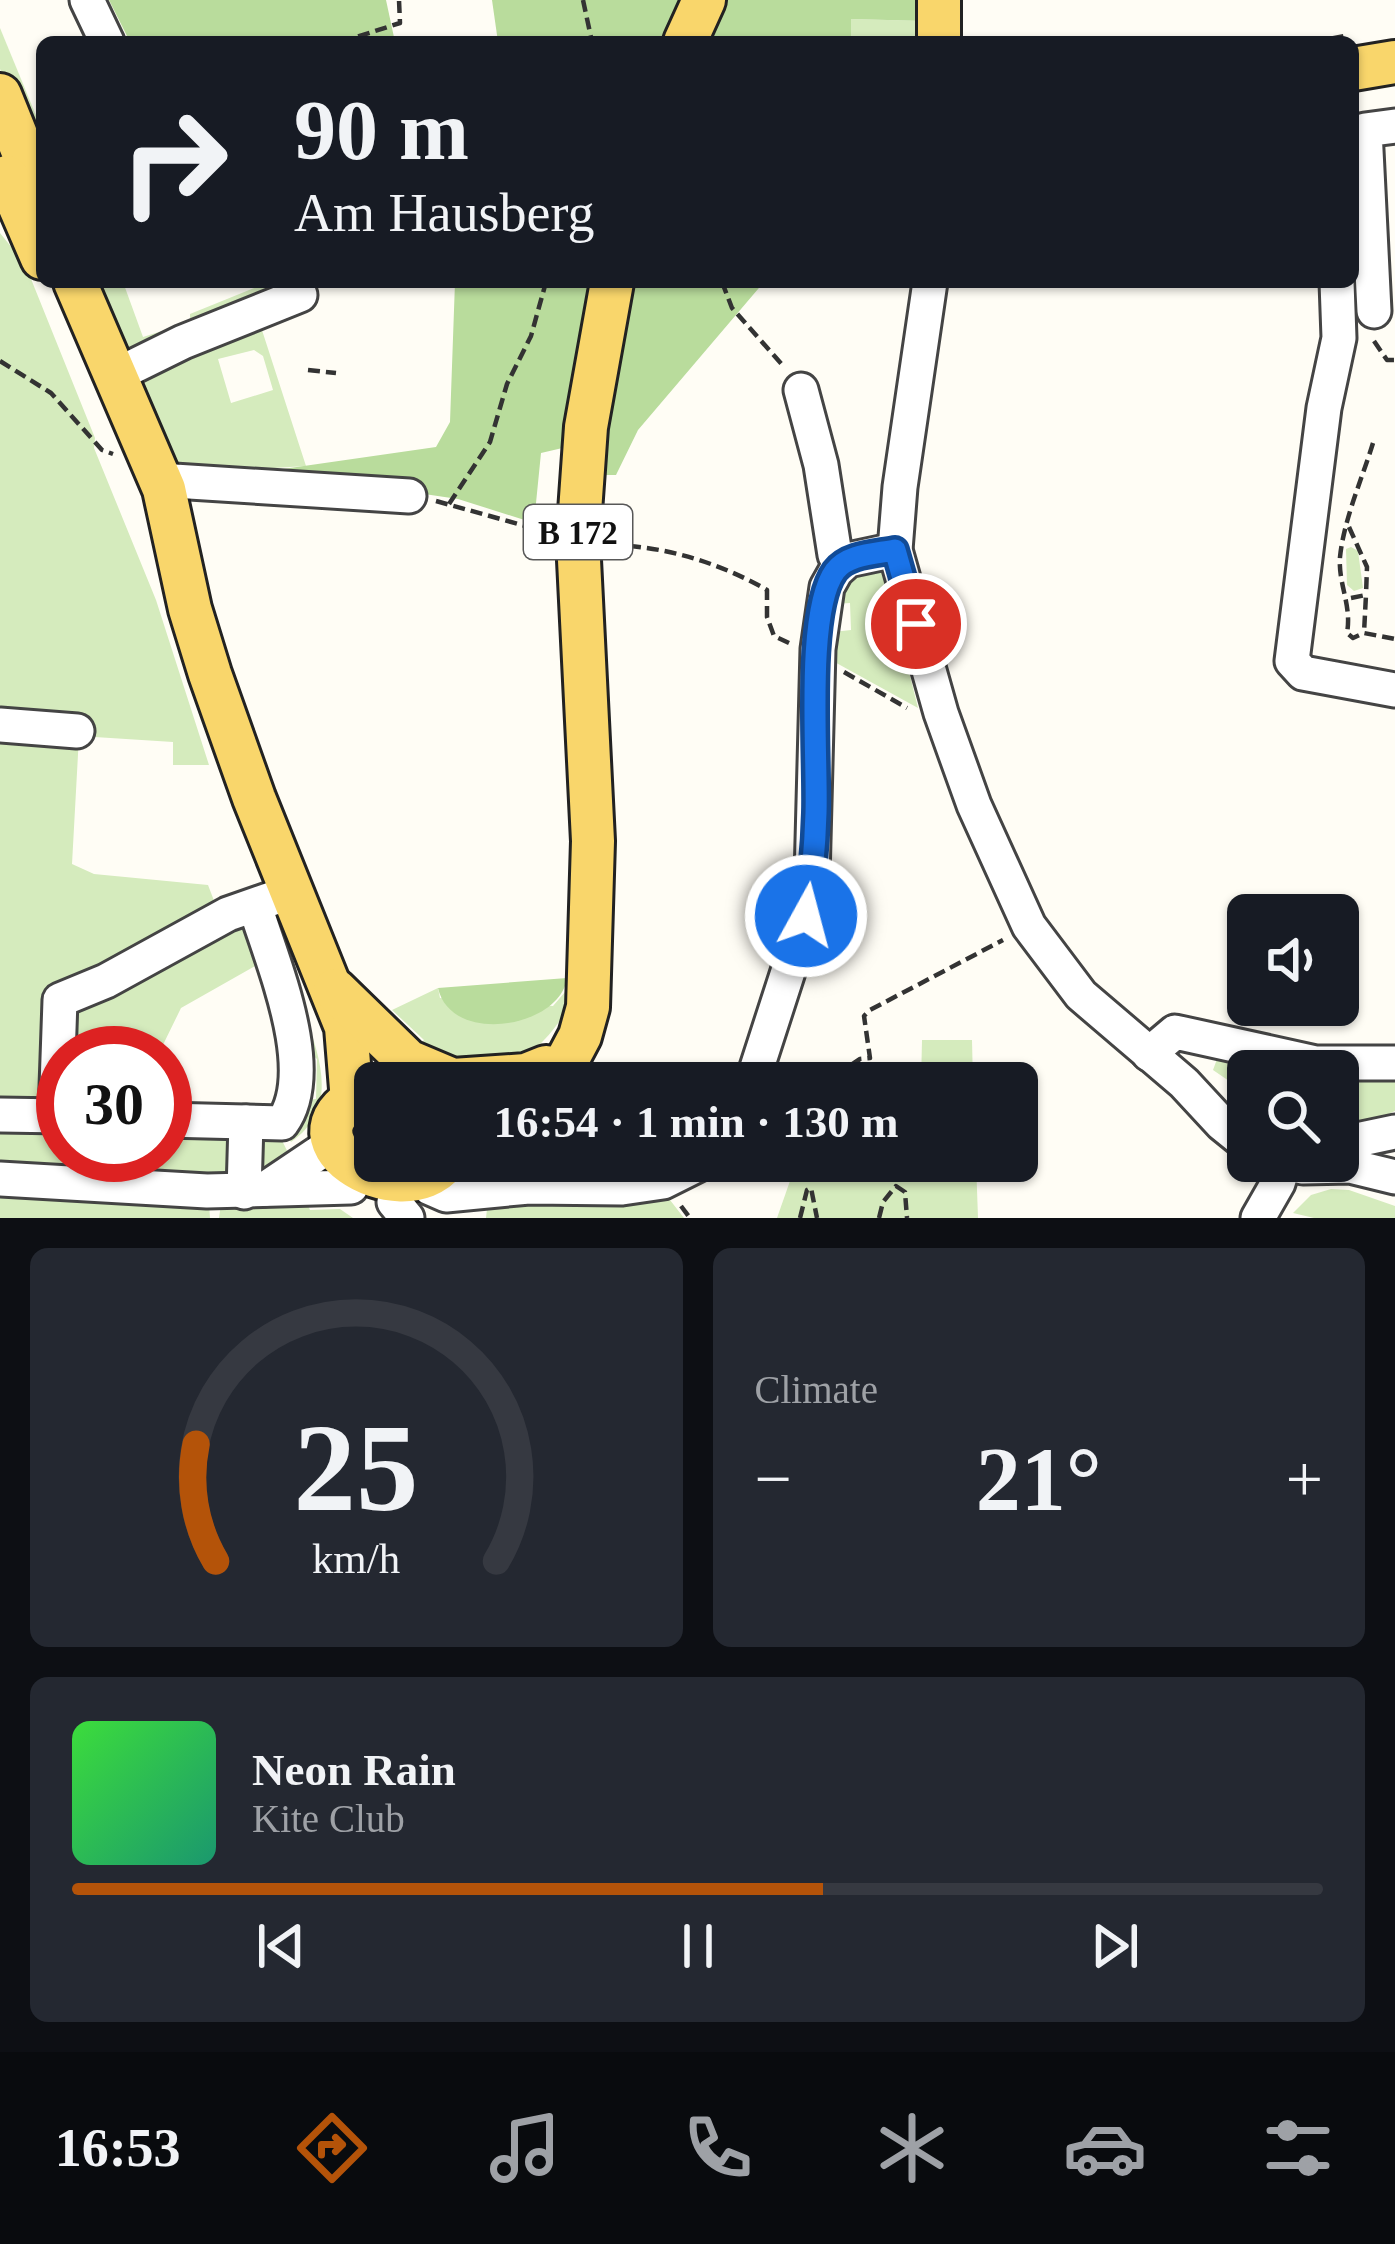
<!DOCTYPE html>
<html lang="en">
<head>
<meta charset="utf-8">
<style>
  :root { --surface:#171b24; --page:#242831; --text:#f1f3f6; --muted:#9ea1a6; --line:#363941; --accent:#b45309 }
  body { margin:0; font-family:Georgia,serif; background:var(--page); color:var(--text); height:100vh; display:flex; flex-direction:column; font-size:45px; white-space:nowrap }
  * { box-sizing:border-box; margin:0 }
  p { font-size:39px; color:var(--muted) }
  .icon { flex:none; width:66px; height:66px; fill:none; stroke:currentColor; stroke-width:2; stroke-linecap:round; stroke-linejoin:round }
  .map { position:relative; height:1218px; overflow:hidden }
  .details { display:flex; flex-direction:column; gap:30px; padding:30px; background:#0d0f14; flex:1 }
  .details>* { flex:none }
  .guide { position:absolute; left:36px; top:36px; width:1323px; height:252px; border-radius:18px; box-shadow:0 3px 9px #0004; background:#171b24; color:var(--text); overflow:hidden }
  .buttons { position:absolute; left:1227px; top:894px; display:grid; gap:24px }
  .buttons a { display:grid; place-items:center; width:132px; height:132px; border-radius:18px; background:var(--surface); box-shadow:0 3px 9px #0004; font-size:60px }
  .speed { position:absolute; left:36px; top:1026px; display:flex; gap:24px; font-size:60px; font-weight:700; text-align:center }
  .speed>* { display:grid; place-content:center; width:156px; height:156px; border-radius:50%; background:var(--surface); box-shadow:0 3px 9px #0004; line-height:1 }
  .speed .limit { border:18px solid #d22; background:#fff; color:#111 }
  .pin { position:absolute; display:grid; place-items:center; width:102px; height:102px; color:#fff; margin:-51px; border:6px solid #fff; border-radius:50%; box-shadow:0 3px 12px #0007 }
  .me { position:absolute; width:132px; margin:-66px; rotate:7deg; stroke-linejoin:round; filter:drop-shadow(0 0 9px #0008) }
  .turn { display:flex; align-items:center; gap:42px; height:252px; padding:0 60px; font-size:54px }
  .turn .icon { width:156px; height:156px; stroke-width:2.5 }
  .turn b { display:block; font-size:84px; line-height:102px }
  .big { font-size:90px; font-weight:800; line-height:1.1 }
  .details .tile { flex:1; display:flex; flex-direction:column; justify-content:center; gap:18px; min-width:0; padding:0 42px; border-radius:18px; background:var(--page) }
  .details .dial { align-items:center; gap:0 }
  .dial svg { height:312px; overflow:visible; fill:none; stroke:var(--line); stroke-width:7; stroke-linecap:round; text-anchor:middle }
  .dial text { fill:var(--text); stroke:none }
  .song { display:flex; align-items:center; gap:36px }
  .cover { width:144px; height:144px; border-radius:18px; background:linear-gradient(135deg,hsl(120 70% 55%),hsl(160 70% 35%)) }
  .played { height:12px; border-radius:6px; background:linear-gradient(90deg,var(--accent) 60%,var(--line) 60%) }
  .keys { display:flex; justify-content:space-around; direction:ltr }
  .heat { display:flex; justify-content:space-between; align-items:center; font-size:66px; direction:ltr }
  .details .tiles { flex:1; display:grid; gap:30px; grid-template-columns:1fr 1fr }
  .tile:last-child { grid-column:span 2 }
  .trip { position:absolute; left:354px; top:1062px; width:684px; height:120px; border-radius:18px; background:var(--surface); box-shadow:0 3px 9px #0004; font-weight:800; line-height:120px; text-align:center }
  .menu { display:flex; height:192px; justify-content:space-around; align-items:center; background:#090b0e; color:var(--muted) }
  .menu .icon { width:84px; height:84px }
  .menu .current { color:var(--accent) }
  .menu b { font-size:54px; color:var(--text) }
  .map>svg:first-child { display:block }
  .green { fill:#d5ebbd; fill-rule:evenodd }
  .forest { fill:#b9dc9c }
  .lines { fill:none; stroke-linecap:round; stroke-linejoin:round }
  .minor-casing { stroke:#444; stroke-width:39 }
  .major-casing { stroke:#222; stroke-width:48 }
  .path { stroke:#333; stroke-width:4.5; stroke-dasharray:12 6; stroke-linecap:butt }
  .minor { stroke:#fff; stroke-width:33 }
  .major { stroke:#f9d66b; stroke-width:42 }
  .route-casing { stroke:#114b97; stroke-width:30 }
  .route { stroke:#1a73e8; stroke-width:21 }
  .labels { text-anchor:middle; stroke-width:12; stroke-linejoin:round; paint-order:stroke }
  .shield { fill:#fff; stroke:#585858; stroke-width:3 }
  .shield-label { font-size:33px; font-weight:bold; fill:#111 }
</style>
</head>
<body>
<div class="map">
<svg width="1395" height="1218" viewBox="0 0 1395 1218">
  <rect width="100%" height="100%" fill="#fffdf5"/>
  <!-- green -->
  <g class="green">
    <polygon points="850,19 924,21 924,42 851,42"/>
    <polygon points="0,28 42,130 42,166 0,69"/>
    <polygon points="0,233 25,264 95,438 94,448 156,600 209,765 173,765 173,742 79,736 72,864 94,874 208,885 226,932 249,921 262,962 181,1008 159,1053 63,1053 63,1155 165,1155 165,1127 238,1128 237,1178 209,1203 210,1218 0,1218"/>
    <polygon points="89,282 123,282 143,337 162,331 161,339 119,356"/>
    <polygon points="269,282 306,282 190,323 190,314"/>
    <path d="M260 324 306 466 174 474 139 377ZM254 350 263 356 273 390 231 403 218 359Z"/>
    <polygon points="1351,547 1358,551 1363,588 1354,591 1347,585 1346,549"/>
    <polygon points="881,569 894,581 887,584 918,708 831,660 833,632 851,630 850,603 834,604 845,572"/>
    <path d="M438 988 440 998 553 1006 565 992 572 996C563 1024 531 1062 500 1065 474 1068 441 1057 415 1053L424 1040 392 1010Z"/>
    <path d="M299 998C316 1048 344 1105 291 1142L283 1126 302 1127 305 1100 316 1099 317 1059 310 1053Z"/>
    <polygon points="922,1040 972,1040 973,1083 921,1083"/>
    <polygon points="1220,1051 1395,1070 1395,1111 1360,1127 1338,1132 1338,1071 1248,1071 1248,1094 1213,1070"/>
    <polygon points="375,1109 375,1161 369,1175 353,1133 360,1119"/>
    <polygon points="253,1128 276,1128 292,1161 255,1173"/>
    <polygon points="797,1161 976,1161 978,1218 777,1218"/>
    <polygon points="1331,1189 1349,1190 1395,1206 1395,1218 1314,1218 1293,1213 1311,1195"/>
    <polygon points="663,1191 684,1218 486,1218 487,1209 465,1208"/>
    <polygon points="305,1198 310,1210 340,1209 353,1218 219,1218 221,1204"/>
  </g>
  <!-- forest -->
  <g class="forest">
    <polygon points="109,0 386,0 395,42 130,42"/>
    <polygon points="492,0 685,0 667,42 498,42"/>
    <polygon points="721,0 926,0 924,21 851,19 851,42 702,42"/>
    <polygon points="455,282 592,282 571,446 541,453 534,523 458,499 269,471 436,447 450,422"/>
    <polygon points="625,282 764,282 638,430 616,475 599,475"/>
    <path d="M567 978C560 1028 451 1046 438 988Z"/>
  </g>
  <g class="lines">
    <!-- minor casing -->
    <g class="minor-casing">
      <g id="minor">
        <polyline points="87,0 107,42"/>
        <polyline points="930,282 900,487 895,550 941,713 974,805 1029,926 1081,995 1184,1083 1222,1124 1248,1145"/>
        <polyline points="1337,282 1339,338 1324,408 1292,661 1303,673 1395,690"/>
        <polyline points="1374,311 1365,130 1395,126"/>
        <polyline points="114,376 183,342 300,295"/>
        <polyline points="801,390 821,465 835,555 842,565"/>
        <polyline points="164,489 174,481 409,496"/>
        <polyline points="0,725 77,731"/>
        <polyline points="1149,1054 1175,1032 1316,1063 1395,1063"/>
        <polyline points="752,1083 806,916 812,879 818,649 827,587 836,571 848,560 895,550"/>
        <polyline points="0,1115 63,1116"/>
        <polyline points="56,1116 60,1000 106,981 228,914 291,892"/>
        <path d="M165 1120 282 1123C320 1071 272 962 255 906"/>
        <polyline points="1338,1144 1395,1132"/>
        <polyline points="1274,1161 1303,1167 1350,1166 1395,1177"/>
        <polyline points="0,1179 207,1191 351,1187"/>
        <polyline points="430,1188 446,1195 529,1187 622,1188 663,1182 705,1161"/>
        <polyline points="265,1189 332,1144"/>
        <polyline points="244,1192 246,1122"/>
        <polyline points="394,1202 407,1218"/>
        <polyline points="1258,1218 1278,1183 1285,1161"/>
      </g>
    </g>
    <!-- major casing -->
    <g class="major-casing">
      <g id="major">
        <polyline points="939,0 939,42"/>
        <polyline points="685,42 704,0"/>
        <polyline points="1353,69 1395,62"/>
        <polyline points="0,95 42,199"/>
        <polyline points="7,177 42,258"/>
        <polyline points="75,282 164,489 190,609 210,674 254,798 346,1027 352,1101"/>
        <polyline points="335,990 408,1061 453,1080 526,1075 546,1067"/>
        <polyline points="555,1083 580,1036 588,1007 593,841 578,540 586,427 612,282"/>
        <path d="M372 1089C263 1136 402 1218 446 1161"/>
      </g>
    </g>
    <!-- path -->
    <g class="path">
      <polyline points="583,0 592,42"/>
      <polyline points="341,42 400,23 399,0"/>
      <polyline points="1314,42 1344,36"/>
      <polyline points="722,282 732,308 785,368"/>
      <polyline points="1374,341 1387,360 1395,360"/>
      <polyline points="0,361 51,393 102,450 113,454"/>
      <polyline points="308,370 336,373"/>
      <path d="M1373 443C1362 479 1344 519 1340 557 1338 584 1352 605 1347 633L1353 638 1364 633 1395 639"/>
      <polyline points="436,501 547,532"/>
      <polyline points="449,504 490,442 507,384 531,336 546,282"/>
      <polyline points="1349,527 1367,567 1366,595"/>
      <path d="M611 545C665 546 720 563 767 590V617L774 636 789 643"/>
      <polyline points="1351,598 1366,595 1364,633"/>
      <polyline points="844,672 907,708"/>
      <polyline points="782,1078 837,1074 860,1059 870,1058 864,1016 870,1010 1003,940"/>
      <polyline points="681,1206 690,1218"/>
      <polyline points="800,1218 807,1190 811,1188 817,1218"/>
      <polyline points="879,1218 883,1202 896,1186 905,1192 907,1218"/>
    </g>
    <!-- minor -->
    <use href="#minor" class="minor"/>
    <!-- major -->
    <use href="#major" class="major"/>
  </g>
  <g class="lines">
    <!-- route casing -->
    <g class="route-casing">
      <path id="route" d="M806 916C812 881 815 847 816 813 818 758 805 612 835 571 848 554 875 554 895 550L916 624"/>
    </g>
    <!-- route -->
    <use href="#route" class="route"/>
  </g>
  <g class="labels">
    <!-- shield labels -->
    <rect class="shield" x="524" y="505" width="108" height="54" rx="9"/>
    <g class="shield-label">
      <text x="578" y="544">B 172</text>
    </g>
  </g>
</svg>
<div class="buttons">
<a><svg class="icon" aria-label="sound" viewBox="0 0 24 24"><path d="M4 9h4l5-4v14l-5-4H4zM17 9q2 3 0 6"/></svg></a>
<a><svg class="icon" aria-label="search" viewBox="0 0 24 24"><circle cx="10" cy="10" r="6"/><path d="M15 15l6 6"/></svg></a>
</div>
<div class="speed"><div class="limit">30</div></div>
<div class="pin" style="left:916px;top:624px;background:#d93025"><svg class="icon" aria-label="arrive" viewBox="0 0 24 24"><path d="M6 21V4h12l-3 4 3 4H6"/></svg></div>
<svg class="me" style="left:806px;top:916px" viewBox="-20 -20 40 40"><circle r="17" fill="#1a73e8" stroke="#fff" stroke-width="3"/><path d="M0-11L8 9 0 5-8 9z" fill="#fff"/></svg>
<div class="trip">16:54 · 1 min · 130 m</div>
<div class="guide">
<div class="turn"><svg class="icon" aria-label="right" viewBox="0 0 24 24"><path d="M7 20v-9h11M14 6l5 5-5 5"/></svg><div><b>90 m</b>Am Hausberg</div></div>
</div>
</div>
<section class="details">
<div class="tiles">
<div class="tile dial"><svg viewBox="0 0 100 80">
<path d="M14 69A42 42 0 1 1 86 69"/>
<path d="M14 69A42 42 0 0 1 9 39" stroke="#b45309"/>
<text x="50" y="56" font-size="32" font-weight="700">25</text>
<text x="50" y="72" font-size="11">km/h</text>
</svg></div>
<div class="tile"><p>Climate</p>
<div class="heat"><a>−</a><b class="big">21°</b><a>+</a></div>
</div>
<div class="tile">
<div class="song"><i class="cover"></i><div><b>Neon Rain</b><p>Kite Club</p></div></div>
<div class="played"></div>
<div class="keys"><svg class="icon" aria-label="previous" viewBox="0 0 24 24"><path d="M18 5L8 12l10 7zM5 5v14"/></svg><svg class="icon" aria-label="pause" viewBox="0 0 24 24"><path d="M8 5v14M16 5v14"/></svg><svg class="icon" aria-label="next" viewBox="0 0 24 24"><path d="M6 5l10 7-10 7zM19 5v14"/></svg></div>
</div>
</div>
</section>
<nav class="menu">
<b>16:53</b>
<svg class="icon current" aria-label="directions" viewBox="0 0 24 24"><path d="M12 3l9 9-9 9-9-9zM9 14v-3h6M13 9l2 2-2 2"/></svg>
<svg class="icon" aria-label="music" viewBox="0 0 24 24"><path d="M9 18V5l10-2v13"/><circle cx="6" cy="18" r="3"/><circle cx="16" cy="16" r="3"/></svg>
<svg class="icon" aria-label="phone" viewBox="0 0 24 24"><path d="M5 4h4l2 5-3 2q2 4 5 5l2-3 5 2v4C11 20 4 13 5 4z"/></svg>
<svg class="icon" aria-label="climate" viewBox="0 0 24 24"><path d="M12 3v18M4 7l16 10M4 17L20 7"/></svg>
<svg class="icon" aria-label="car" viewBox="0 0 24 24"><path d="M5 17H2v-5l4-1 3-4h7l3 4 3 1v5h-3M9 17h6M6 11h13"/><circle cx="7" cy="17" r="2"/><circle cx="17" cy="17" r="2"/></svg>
<svg class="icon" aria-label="filters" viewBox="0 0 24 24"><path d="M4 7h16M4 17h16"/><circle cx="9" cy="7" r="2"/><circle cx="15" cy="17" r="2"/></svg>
</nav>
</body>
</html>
